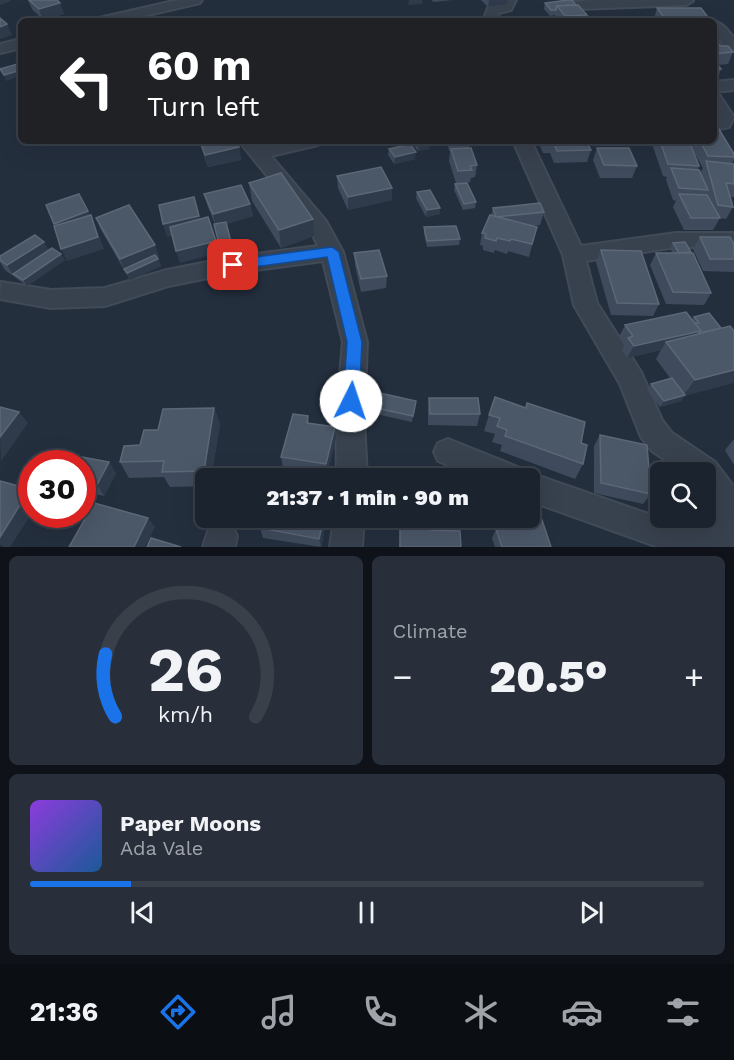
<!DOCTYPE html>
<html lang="en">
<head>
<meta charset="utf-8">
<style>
  :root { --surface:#1b232e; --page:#282f3a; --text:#f1f3f6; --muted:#a0a4aa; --line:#39404a; --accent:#1a73e8 }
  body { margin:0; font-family:"Work Sans",sans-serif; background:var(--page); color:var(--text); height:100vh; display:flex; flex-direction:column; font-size:22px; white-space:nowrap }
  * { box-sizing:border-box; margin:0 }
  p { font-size:20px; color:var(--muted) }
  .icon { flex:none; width:33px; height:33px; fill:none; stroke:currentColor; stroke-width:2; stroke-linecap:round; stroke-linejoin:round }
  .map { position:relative; height:547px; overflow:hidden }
  .drawer { display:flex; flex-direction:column; gap:9px; padding:9px; background:#0f1319; flex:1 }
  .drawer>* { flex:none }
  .top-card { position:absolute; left:18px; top:18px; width:699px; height:126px; border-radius:9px; box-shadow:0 6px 24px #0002,0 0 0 2px var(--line); background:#202124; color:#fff; overflow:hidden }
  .tools { position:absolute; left:650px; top:462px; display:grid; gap:12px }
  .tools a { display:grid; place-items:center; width:66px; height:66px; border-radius:9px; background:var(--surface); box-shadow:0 6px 24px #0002,0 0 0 2px var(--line); font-size:30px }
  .speed { position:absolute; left:18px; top:450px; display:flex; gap:12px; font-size:30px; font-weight:700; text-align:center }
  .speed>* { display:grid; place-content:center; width:78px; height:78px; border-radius:50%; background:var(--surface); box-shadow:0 6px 24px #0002,0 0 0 2px var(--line); line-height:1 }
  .speed .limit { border:9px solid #d22; background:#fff; color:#111 }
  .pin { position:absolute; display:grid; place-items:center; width:51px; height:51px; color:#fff; margin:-26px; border-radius:12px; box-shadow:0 3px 9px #0006 }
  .me { position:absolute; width:66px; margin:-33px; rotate:4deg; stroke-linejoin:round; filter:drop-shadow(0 0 4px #0008) }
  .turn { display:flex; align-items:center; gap:21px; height:126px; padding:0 30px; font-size:27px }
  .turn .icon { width:78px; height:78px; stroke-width:2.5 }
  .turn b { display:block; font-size:42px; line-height:51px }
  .big { font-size:45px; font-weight:800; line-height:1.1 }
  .drawer .card { flex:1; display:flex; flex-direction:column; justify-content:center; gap:9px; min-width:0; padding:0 21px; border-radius:9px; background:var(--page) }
  .drawer .dial { align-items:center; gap:0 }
  .dial svg { height:156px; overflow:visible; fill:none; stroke:var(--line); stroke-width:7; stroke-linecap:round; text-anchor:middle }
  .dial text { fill:var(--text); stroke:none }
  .song { display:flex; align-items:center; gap:18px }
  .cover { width:72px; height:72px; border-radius:9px; background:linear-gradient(135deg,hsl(270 70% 55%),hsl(210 70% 35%)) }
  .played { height:6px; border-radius:3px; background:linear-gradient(90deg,var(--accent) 15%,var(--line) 15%) }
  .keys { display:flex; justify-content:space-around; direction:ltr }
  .heat { display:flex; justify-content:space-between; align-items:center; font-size:33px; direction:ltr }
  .drawer .tiles { flex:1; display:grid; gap:9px; grid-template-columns:1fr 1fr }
  .card:last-child { grid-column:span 2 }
  .trip { position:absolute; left:195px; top:468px; width:345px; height:60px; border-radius:9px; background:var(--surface); box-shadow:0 6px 24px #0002,0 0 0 2px var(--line); font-weight:800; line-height:60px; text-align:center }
  .dock { display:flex; height:96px; justify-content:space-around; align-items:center; background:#0b0e12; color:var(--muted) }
  .dock .icon { width:42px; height:42px }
  .dock .selected { color:var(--accent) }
  .dock b { font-size:27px; color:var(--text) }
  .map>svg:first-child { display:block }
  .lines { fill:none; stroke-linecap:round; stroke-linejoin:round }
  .minor-casing { stroke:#414a57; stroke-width:4 }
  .minor { fill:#38414e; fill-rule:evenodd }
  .wall { fill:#3f4b5c; fill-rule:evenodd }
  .shaded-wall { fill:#2f3b4b }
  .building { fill:#4b5868; stroke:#5c6777; stroke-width:1.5 }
  .route { fill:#1a73e8; stroke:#114b97; stroke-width:1.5 }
</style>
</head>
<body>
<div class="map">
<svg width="734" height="547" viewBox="0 0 734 547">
  <rect width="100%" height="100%" fill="#242f3e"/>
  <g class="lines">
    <!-- minor casing -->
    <g class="minor-casing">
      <g id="minor">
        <polygon points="178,0 202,0 200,3 122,21 97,21 99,18"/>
        <polygon points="502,0 516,0 511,10 499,13 497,21 483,21 488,8 500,4"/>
        <polygon points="588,0 692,0 693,1 686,5 579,9 572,5 574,2"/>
        <path d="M713 21C722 22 728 31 734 38V50C720 46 715 33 713 21Z"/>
        <polygon points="21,39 21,48 0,53 0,44"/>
        <polygon points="734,80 734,90 714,92 714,82"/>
        <polygon points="714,95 720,96 734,117 729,127 714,130 716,117"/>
        <polygon points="239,141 258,141 263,147 288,141 321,141 318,145 271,156 326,221 343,252 367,342 364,420 367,478 337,478 336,420 343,342 323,261 233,273 168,286 105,306 51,308 0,299 1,282 51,290 105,288 167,270 233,257 318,246 310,229"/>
        <polygon points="513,141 531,141 581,246 676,233 734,233 734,247 676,247 586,261 597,303 641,372 662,420 672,433 715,462 734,487 734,547 658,547 530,501 530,478 478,478 438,461 434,452 438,443 448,439 520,468 524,475 530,473 660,518 714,529 712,507 705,497 705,472 684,472 652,451 641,437 620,384 574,305 563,255"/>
        <polygon points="334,518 364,518 362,547 330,547"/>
        <polygon points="221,520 232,525 237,536 235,547 203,547 210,525"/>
      </g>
    </g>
    <!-- minor -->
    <use href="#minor" class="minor"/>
  </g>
  <!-- wall -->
  <g class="wall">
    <polygon points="28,0 57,0 64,14 43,20 32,9"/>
    <polygon points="432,0 452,0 433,2"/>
    <polygon points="481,0 508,0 507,4 488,7"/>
    <polygon points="545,3 576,5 587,15 585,21 558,21 555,16 555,15 550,16 544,9"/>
    <polygon points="657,8 710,20 710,21 655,21 654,19"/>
    <polygon points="714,43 733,52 728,64 718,65 721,69 719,75 714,75"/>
    <polygon points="199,141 236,141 239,147 241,160 208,167"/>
    <polygon points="410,141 429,141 430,142 429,149 418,151"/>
    <polygon points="447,141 470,141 469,148 477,165 475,177 471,178 470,182 467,183 476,202 475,208 463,210 454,190 455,184 467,183 456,183 449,161 450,151 449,151"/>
    <polygon points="541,141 586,141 591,150 587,162 554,163 550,153 543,153 540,146"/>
    <path d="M651 141H714L734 154V159L732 164H734V197H730L733 207 726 219 720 218 713 230H684L673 207 676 201 673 200 666 180 667 177 663 176ZM692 149 703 168 700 173 698 169 699 166Z"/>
    <polygon points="597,148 637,166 632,178 600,178 593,160"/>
    <polygon points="389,149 415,159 394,164 388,155"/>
    <polygon points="337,176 392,200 348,210 338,188"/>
    <polygon points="249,183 314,236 281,248 252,201"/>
    <polygon points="417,192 440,214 426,217 416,198"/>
    <polygon points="204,194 250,204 253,216 226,224 234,252 222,255 215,224 208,207"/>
    <polygon points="493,208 544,212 540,225 531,226 537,227 529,257 508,251 507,254 495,250 494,253 483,250 483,246 480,245 482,233 491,215"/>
    <polygon points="96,218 155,245 159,257 157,258 161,266 130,280 101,230"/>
    <polygon points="424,227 460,239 459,245 427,247 424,233"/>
    <polygon points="700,237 732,242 734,239 734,272 703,271 693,249"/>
    <polygon points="673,243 691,252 691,253 711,293 704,305 666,304 650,265 656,253 673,253 670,249"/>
    <polygon points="49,250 65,260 27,286 5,270 0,262 0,256"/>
    <polygon points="601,250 659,304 653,316 611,315 596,262"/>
    <polygon points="354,253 387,276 386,288 361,292 355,265"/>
    <polygon points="694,317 721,328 730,326 681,401 660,407 647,390 651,384 670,378 656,359 661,350 627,358 622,350 624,345 619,337 625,325 692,320"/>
    <polygon points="429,398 480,414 477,426 428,425 428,409"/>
    <polygon points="416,401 412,422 376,414 376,408"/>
    <polygon points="214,408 220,424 211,478 206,478 206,486 170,487 164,477 129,478 120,462 158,430"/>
    <polygon points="489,415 581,443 583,464 575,479 500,451 502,445 492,442 495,434 484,431"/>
    <polygon points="308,416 309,423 336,438 327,475 283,468 281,457"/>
    <polygon points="600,435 651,494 643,504 594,493 594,446"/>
    <polygon points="734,439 734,465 725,450"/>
    <polygon points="82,464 116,473 104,496 82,491"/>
    <polygon points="327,518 321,547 263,538 260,528"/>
    <polygon points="389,518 440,518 438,524 432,524 431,530 461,547 399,547 400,526 390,527"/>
    <polygon points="496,529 551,547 495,547 492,538"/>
  </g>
  <!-- shaded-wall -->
  <g class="shaded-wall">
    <polygon points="0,0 10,0 11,1 0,5"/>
    <polygon points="409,0 422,0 422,4 408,5"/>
    <polygon points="489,0 508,0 507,4 488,7"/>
    <polygon points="60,3 64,14 43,20 39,9"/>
    <polygon points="7,24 12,35 0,39 0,27"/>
    <polygon points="21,70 21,76 6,81 4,75"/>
    <polygon points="430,142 429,149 418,151 419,145"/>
    <polygon points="239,147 241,160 208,167 205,155"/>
    <polygon points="416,152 415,159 394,164 395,157"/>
    <polygon points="392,188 392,200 348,210 348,197"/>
    <polygon points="250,204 253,216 216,227 213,214"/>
    <polygon points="440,208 440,214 426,217 427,210"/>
    <polygon points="88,211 96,228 104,249 67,261 61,249 60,236 54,224"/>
    <polygon points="199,216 203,228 167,237 163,224"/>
    <polygon points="313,219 314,236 281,248 279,230"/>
    <polygon points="216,241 219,253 180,263 176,251"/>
    <polygon points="44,242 51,255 13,274 16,277 15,278 7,265"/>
    <polygon points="155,245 159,257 125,271 120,259"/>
    <polygon points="232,246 234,252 222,255 220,248"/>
    <polygon points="61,254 65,260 27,286 23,280"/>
    <polygon points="158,259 161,266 130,280 127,273"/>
    <polygon points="701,331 693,343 666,342 661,350 627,358 634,346"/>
    <polygon points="734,370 734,383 684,396 681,401 660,407 664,401 683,396 695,380"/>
    <polygon points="214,408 220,424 211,478 207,478 204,471"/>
    <polygon points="19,412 28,423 1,461 0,437"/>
    <polygon points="335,427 336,438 327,475 326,464"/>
    <polygon points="109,462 116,473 104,496 97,485"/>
    <polygon points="30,489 32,490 32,513 10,547 3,547 0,544 0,537"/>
    <polygon points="148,518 155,527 145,547 134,547"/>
    <polygon points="324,518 327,518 321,547 319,539"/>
  </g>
  <!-- building -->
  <g class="building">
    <polygon points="29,0 57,0 60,3 39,9"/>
    <polygon points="568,0 572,0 576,5 557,6 556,10 551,10 545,3"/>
    <polygon points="578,5 587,15 565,16 557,6"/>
    <polygon points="657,8 701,8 710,20 666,20"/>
    <polygon points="0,18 7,24 0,27"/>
    <polygon points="714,43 718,43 721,46 728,46 733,52 714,54"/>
    <polygon points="21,63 21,70 4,75 0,69"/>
    <polygon points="714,64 717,64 721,69 714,69"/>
    <polygon points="714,121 734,154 734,157 708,156 700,141 714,141"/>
    <polygon points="200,141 236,141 239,147 205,155"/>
    <polygon points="415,141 429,141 430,142 419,145"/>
    <polygon points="553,141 586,141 591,150 557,151"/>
    <polygon points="660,141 689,141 699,166 668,164"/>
    <polygon points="410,144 416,152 395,157 389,149"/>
    <polygon points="471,148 477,165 470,166 472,170 458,171 451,149"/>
    <polygon points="597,148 629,148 637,166 604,165"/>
    <polygon points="706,161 734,164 734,184 726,183 733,207 718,205"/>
    <polygon points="381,167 392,188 348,197 337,176"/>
    <polygon points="671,168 699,170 708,190 679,188"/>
    <polygon points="281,173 313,219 279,230 249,183"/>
    <polygon points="467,183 476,202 464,204 455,184"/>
    <polygon points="241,185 250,204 213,214 204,194"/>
    <polygon points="430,190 440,208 427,210 417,192"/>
    <polygon points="79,194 88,211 54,224 46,205"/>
    <polygon points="679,194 707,195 720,218 691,218"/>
    <polygon points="194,197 199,216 163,224 159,205"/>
    <polygon points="540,203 544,212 496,217 493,208"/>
    <polygon points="129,205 155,245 120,259 96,218"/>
    <polygon points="91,215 98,237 61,249 54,226"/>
    <polygon points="490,215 537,227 532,244 511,239 510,241 497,238 496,241 485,238 486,234 482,233"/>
    <polygon points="208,217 216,241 176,251 170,227"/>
    <polygon points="226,222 232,246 220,248 214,224"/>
    <polygon points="456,226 460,239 427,241 424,227"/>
    <polygon points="35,235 44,242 7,265 0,260 0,256"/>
    <polygon points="700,237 730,237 734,245 734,259 710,259"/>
    <polygon points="685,242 691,252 679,253 673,243"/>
    <polygon points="52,248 61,254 23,280 13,274"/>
    <polygon points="379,250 387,276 361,279 354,253"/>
    <polygon points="601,250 641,251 659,304 617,303"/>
    <polygon points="656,253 693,253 711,293 673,292"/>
    <polygon points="155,255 158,259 127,273 124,269"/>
    <polygon points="686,312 701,331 634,346 628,338 633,336 625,325"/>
    <polygon points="709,313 721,328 699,333 701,331 695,323 699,323 694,317"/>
    <polygon points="730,326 734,331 734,370 695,380 666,342"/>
    <polygon points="672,378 685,395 664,401 651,384"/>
    <polygon points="380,393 416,401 413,416 376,408"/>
    <polygon points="495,397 526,408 527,403 585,422 581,443 587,445 583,464 505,436 507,430 497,426 500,418 489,415"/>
    <polygon points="429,398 478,398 480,414 430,414"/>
    <polygon points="0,407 19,412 0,437"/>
    <polygon points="214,408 204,471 162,472 164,461 120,462 124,446 140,445 144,430 158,430 163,409"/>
    <polygon points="293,414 308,416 307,423 335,427 326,464 281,457"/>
    <polygon points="600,435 647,445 651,494 601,483"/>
    <polygon points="60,453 109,462 97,485 82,482 82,464 54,464"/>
    <polygon points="277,467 333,476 332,478 274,478"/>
    <polygon points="434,467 435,478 387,478 387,470"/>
    <polygon points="0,481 30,489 0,537"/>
    <polygon points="94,503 148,518 134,547 69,547"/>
    <polygon points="263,518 324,518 319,539 260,528"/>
    <polygon points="542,520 551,547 502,547 496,529"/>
    <polygon points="400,522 432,523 431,530 460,531 461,547 400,547"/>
    <polygon points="151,538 181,547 147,547"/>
  </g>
  <!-- route -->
  <polygon class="route" points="332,247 339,252 362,342 359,401 356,406 345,406 343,401 347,342 327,257 233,270 226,265 233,260"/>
</svg>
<div class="tools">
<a><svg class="icon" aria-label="search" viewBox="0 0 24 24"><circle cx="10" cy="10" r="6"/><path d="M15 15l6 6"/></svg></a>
</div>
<div class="speed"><div class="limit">30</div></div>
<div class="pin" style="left:233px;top:265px;background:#d93025"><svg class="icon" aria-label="arrive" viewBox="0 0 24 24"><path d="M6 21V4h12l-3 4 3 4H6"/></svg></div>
<svg class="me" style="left:351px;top:401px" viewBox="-20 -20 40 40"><circle r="19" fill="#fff"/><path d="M0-13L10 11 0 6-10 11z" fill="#1a73e8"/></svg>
<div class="trip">21:37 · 1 min · 90 m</div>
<div class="top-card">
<div class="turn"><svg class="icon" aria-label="left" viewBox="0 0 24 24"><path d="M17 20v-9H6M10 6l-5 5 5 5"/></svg><div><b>60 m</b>Turn left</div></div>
</div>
</div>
<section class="drawer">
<div class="tiles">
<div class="card dial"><svg viewBox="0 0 100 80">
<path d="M14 69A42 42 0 1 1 86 69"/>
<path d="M14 69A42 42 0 0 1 9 37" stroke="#1a73e8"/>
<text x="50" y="56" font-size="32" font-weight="700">26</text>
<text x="50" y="72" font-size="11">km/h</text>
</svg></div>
<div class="card"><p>Climate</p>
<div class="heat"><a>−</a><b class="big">20.5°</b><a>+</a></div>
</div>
<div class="card">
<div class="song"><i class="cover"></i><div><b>Paper Moons</b><p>Ada Vale</p></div></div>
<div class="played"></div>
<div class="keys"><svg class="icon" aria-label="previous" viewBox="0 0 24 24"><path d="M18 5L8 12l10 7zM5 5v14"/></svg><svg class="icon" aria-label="pause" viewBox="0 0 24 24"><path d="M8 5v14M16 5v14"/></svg><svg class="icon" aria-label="next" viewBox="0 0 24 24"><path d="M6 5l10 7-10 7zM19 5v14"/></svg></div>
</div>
</div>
</section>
<nav class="dock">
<b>21:36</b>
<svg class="icon selected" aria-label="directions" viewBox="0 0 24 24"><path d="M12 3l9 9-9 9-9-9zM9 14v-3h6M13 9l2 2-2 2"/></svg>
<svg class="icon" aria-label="music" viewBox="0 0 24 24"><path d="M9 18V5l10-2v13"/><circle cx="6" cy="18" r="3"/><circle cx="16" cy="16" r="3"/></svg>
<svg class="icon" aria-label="phone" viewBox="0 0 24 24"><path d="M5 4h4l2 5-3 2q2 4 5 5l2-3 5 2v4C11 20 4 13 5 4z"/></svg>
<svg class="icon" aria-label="climate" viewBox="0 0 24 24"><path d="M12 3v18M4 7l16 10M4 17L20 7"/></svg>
<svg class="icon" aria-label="car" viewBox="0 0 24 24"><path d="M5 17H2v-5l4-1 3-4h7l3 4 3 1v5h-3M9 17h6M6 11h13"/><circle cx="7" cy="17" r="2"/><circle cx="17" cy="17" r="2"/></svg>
<svg class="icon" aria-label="filters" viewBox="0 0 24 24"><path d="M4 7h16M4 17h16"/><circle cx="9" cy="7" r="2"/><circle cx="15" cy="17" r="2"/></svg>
</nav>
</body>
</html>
